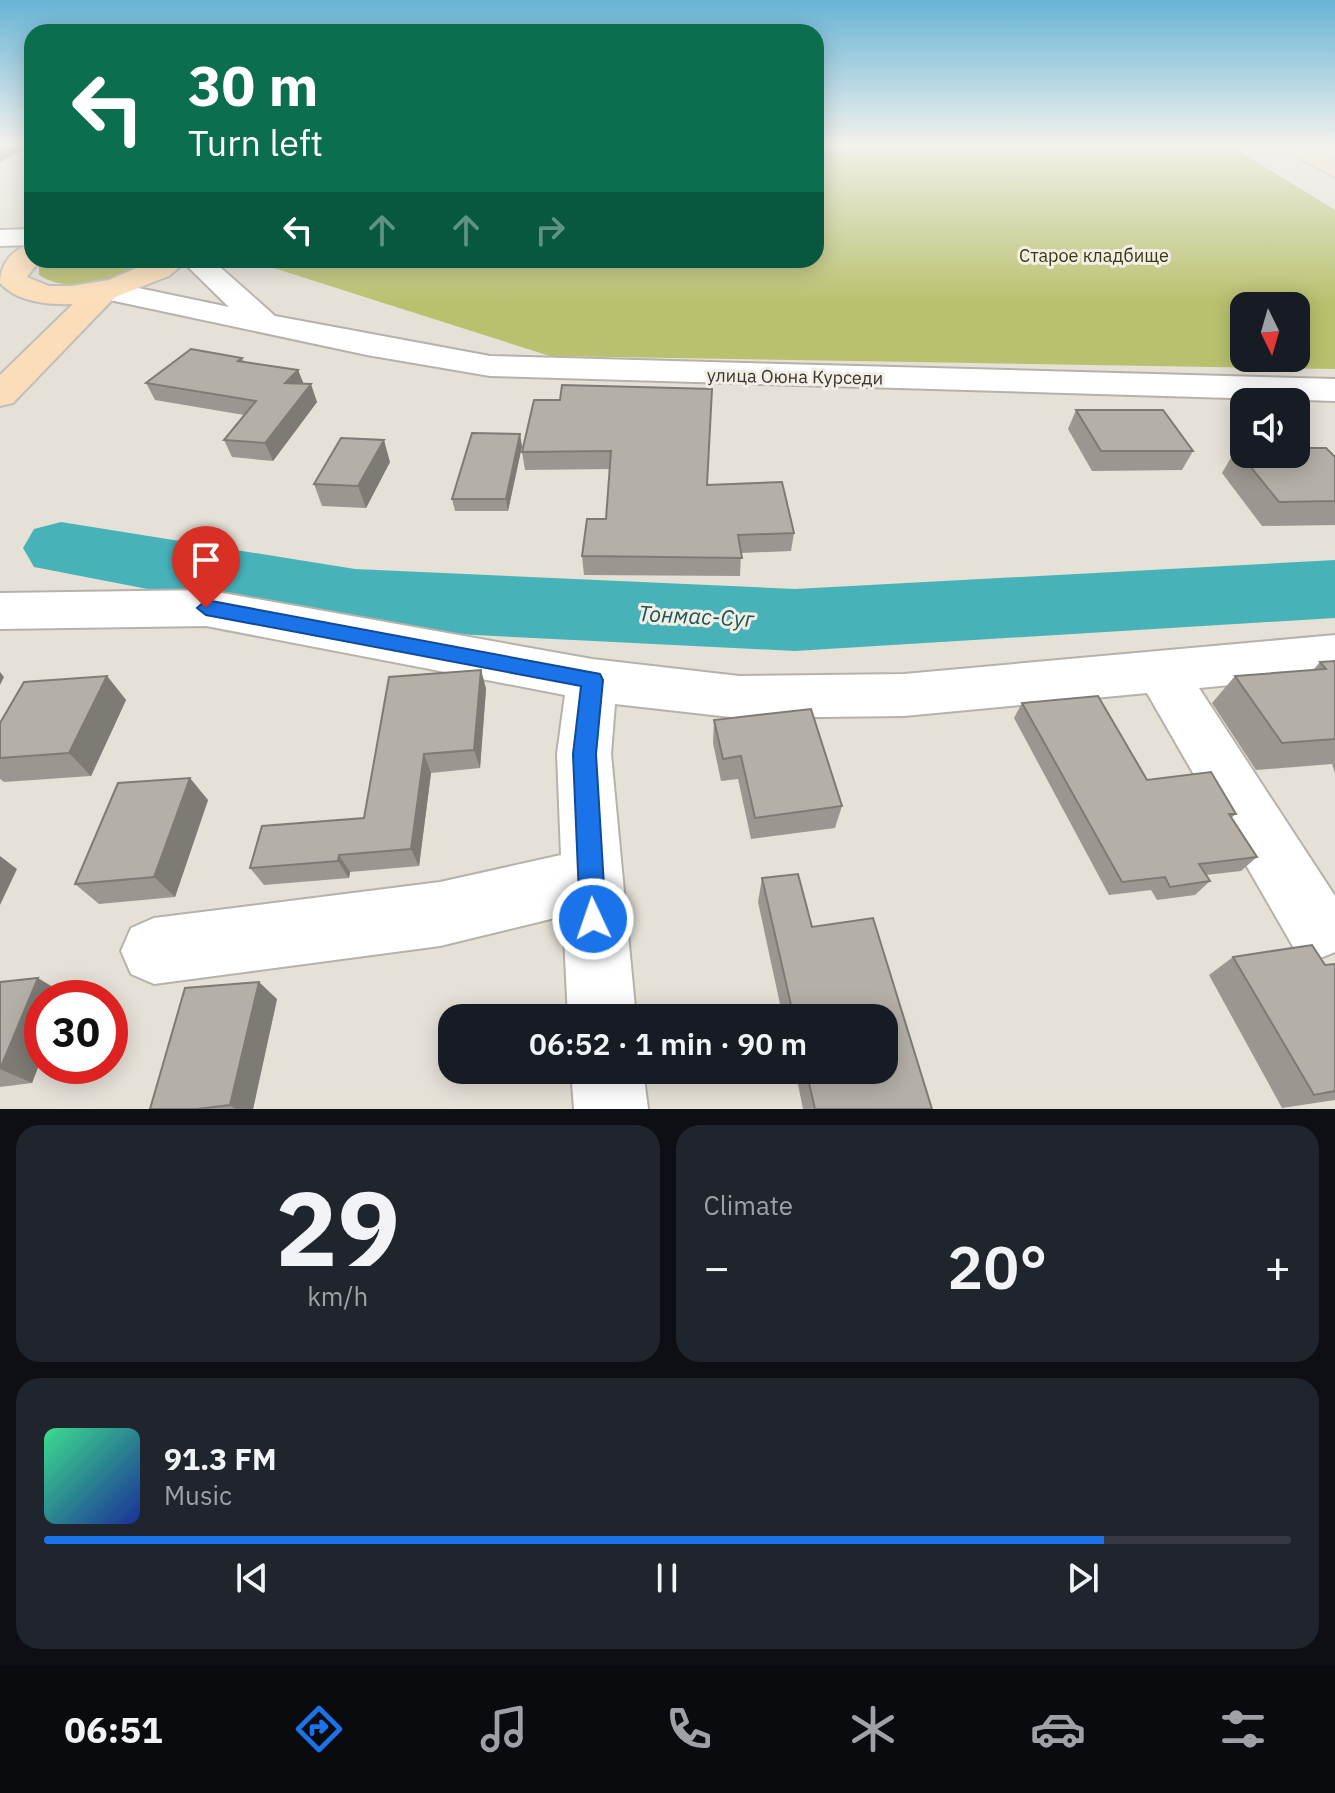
<!DOCTYPE html>
<html lang="en">
<head>
<meta charset="utf-8">
<style>
  :root { --surface:#171b24; --page:#20242c; --text:#f1f3f6; --muted:#9ea1a6; --line:#363941; --accent:#1a73e8 }
  body { margin:0; font-family:"IBM Plex Sans",sans-serif; background:var(--page); color:var(--text); height:100vh; display:flex; flex-direction:column; font-size:30px; white-space:nowrap }
  * { box-sizing:border-box; margin:0 }
  p { font-size:26px; color:var(--muted) }
  .icon { flex:none; width:44px; height:44px; fill:none; stroke:currentColor; stroke-width:2; stroke-linecap:round; stroke-linejoin:round }
  .map { position:relative; height:1109px; overflow:hidden }
  .sheet { display:flex; flex-direction:column; gap:16px; padding:16px; background:#0d0f14; flex:1 }
  .sheet>* { flex:none }
  .guide { position:absolute; left:24px; top:24px; width:800px; height:244px; border-radius:24px; box-shadow:0 4px 20px #0003; background:#0b6e4f; color:#fff; overflow:hidden }
  .needle { width:52px; rotate:175deg }
  .controls { position:absolute; left:1230px; top:292px; display:grid; gap:16px }
  .controls a { display:grid; place-items:center; width:80px; height:80px; border-radius:16px; background:var(--surface); box-shadow:0 4px 20px #0003; font-size:40px }
  .speed { position:absolute; left:24px; top:980px; display:flex; gap:16px; font-size:40px; font-weight:700; text-align:center }
  .speed>* { display:grid; place-content:center; width:104px; height:104px; border-radius:50%; background:var(--surface); box-shadow:0 4px 20px #0003; line-height:1 }
  .speed .limit { border:12px solid #d22; background:#fff; color:#111 }
  .pin { position:absolute; display:grid; place-items:center; width:68px; height:68px; color:#fff; margin:-82px -34px; border-radius:50% 50% 50% 0; rotate:-45deg; box-shadow:0 0 8px #0007 }
  .pin .icon { rotate:45deg }
  .me { position:absolute; width:88px; margin:-44px; rotate:357deg; stroke-linejoin:round; filter:drop-shadow(0 0 6px #0008) }
  .turn { display:flex; align-items:center; gap:28px; height:168px; padding:0 32px; font-size:36px }
  .turn .icon { width:104px; height:104px; stroke-width:2.5 }
  .turn b { display:block; font-size:56px; line-height:68px }
  .lanes { display:flex; align-items:center; height:76px; padding:0 32px; background:#0003; justify-content:center; gap:40px; direction:ltr }
  .lanes .off { opacity:.35 }
  .big { font-size:60px; font-weight:600; line-height:1.1 }
  .sheet .widget { flex:1; display:flex; flex-direction:column; justify-content:center; gap:12px; min-width:0; padding:0 28px; border-radius:24px; background:var(--page) }
  .sheet .dial { align-items:center; gap:0 }
  .dial b { font-size:104px; line-height:1 }
  .song { display:flex; align-items:center; gap:24px }
  .cover { width:96px; height:96px; border-radius:12px; background:linear-gradient(135deg,hsl(150 70% 55%),hsl(230 70% 35%)) }
  .played { height:8px; border-radius:4px; background:linear-gradient(90deg,var(--accent) 85%,var(--line) 85%) }
  .keys { display:flex; justify-content:space-around; direction:ltr }
  .heat { display:flex; justify-content:space-between; align-items:center; font-size:44px; direction:ltr }
  .sheet .tiles { flex:1; display:grid; gap:16px; grid-template-columns:1fr 1fr }
  .widget:last-child { grid-column:span 2 }
  .trip { position:absolute; left:438px; top:1004px; width:460px; height:80px; border-radius:24px; background:var(--surface); box-shadow:0 4px 20px #0003; font-weight:600; line-height:80px; text-align:center }
  .tabs { display:flex; height:128px; justify-content:space-around; align-items:center; background:#090b0e; color:var(--muted) }
  .tabs .icon { width:56px; height:56px }
  .tabs .selected { color:var(--accent) }
  .tabs b { font-size:36px; color:var(--text) }
  .map>svg:first-child { display:block }
  .green { fill:#b9c16f; fill-rule:evenodd }
  .lines { fill:none; stroke-linecap:round; stroke-linejoin:round }
  .river { fill:#47b3b9; fill-rule:evenodd }
  .minor-casing { stroke:#b6b2a9; stroke-width:4 }
  .major-casing { stroke:#bfbfbd; stroke-width:4 }
  .minor { fill:#fff; fill-rule:evenodd }
  .major { fill:#fbdeb9; fill-rule:evenodd }
  .wall { fill:#9b9790 }
  .shaded-wall { fill:#7e7b75 }
  .building { fill:#b4b0a7; stroke:#7e7b75; stroke-width:2 }
  .route { fill:#1a73e8; stroke:#114b97; stroke-width:2 }
  .labels { text-anchor:middle; stroke-width:6; stroke-linejoin:round; paint-order:stroke }
  .far-park-label { font-size:18px; fill:#383b12; stroke:#f2eee4 }
  .far-street-label { font-size:18px; fill:#373632; stroke:#f2eee4 }
  .water-label { font-size:22px; font-style:italic; fill:#185659; stroke:#f2eee4 }
</style>
</head>
<body>
<div class="map">
<svg width="1335" height="1109" viewBox="0 0 1335 1109">
  <rect width="100%" height="100%" fill="#e5e1d7"/>
  <!-- green -->
  <g class="green">
    <path d="M816 146H1231L1335 210V369L550 356 261 264V260H816ZM1244 306H1296V358H1244Z"/>
    <path d="M44 260H152C123 279 71 296 39 275V267Z"/>
  </g>
  <g class="lines">
    <!-- river -->
    <polygon class="river" points="61,522 355,569 795,589 1335,560 1335,618 795,651 355,629 34,567 23,548 34,529"/>
    <!-- minor casing -->
    <g class="minor-casing">
      <g id="minor">
        <polygon points="32,229 32,245 0,246 0,230"/>
        <polygon points="181,260 212,260 275,316 490,356 1335,379 1335,401 490,376 367,355 105,299 94,296 90,290 94,284 105,281 229,307"/>
        <polygon points="206,590 592,659 739,676 904,674 1335,635 1335,675 1199,688 1335,896 1335,952 1318,959 1295,950 1147,693 904,716 739,718 615,704 611,754 636,1018 568,1018 563,916 440,946 154,984 131,974 121,951 131,928 154,918 440,882 561,855 557,754 565,695 206,626 0,629 0,593"/>
        <polygon points="571,1070 643,1070 648,1109 574,1109"/>
      </g>
    </g>
    <!-- major casing -->
    <g class="major-casing">
      <g id="major">
        <polygon points="1277,146 1306,146 1335,161 1335,177"/>
        <path d="M32 244V260H40L27 277 49 286H71L109 280 155 260H188L169 276 115 297 13 403 0 406V375L73 304C49 305 17 302 0 283 0 264 13 248 32 244Z"/>
      </g>
    </g>
    <!-- minor -->
    <use href="#minor" class="minor"/>
    <!-- major -->
    <use href="#major" class="major"/>
  </g>
  <!-- wall -->
  <g class="wall">
    <polygon points="242,358 244,362 298,370 303,384 317,402 273,461 232,457 224,440 244,415 155,400 146,383"/>
    <polygon points="534,400 707,485 794,533 791,551 741,553 740,576 584,575 582,556 606,519 610,469 525,470 522,452"/>
    <polygon points="1076,410 1193,451 1182,470 1092,471 1068,429"/>
    <polygon points="522,446 508,511 455,511 452,499"/>
    <polygon points="1236,449 1335,457 1335,525 1262,526 1222,473"/>
    <polygon points="390,462 366,508 322,506 314,484"/>
    <polygon points="1335,661 1335,773 1332,764 1256,770 1212,703 1235,676 1313,670 1320,662"/>
    <polygon points="481,670 486,689 480,768 431,773 419,866 350,872 349,878 264,885 250,868 364,818"/>
    <polygon points="107,676 126,700 91,776 4,782 0,779 0,723"/>
    <polygon points="1022,703 1147,780 1236,814 1231,818 1257,857 1241,871 1206,875 1210,881 1195,895 1157,900 1151,890 1109,895 1014,718"/>
    <polygon points="714,720 842,806 835,828 751,839 738,779 721,781 713,743"/>
    <polygon points="208,800 175,897 99,904 75,884"/>
    <polygon points="798,874 812,927 873,918 932,1109 803,1109 795,1070 884,1070 884,1018 783,1018 758,902 762,878"/>
    <polygon points="1233,957 1325,965 1335,964 1335,1100 1282,1108 1209,975"/>
    <polygon points="0,982 66,995 32,1083 0,1087"/>
    <polygon points="277,999 253,1109 150,1109"/>
  </g>
  <!-- shaded-wall -->
  <g class="shaded-wall">
    <polygon points="0,146 32,146 0,162"/>
    <polygon points="298,370 305,387 285,383"/>
    <polygon points="311,384 317,402 273,461 265,443"/>
    <polygon points="520,434 522,446 508,511 506,499"/>
    <polygon points="384,440 390,462 366,508 358,486"/>
    <polygon points="481,670 486,689 480,768 474,750"/>
    <polygon points="0,672 4,677 0,685"/>
    <polygon points="107,676 126,700 91,776 69,753"/>
    <polygon points="424,754 431,773 419,866 411,849"/>
    <polygon points="190,778 208,800 175,897 154,877"/>
    <polygon points="339,855 350,872 349,878 338,861"/>
    <polygon points="0,856 17,869 0,905"/>
    <polygon points="38,978 66,995 65,998 42,998 42,1057 32,1083 0,1069"/>
    <polygon points="259,982 277,999 253,1109 236,1109 230,1105"/>
  </g>
  <!-- building -->
  <g class="building">
    <polygon points="191,349 242,358 238,361 298,370 285,383 311,384 265,443 224,440 256,401 146,383"/>
    <polygon points="562,385 712,389 707,485 782,482 794,533 738,535 742,558 582,556 587,519 606,519 611,451 522,452 534,400 560,400"/>
    <polygon points="1076,410 1163,410 1193,451 1101,451"/>
    <polygon points="472,433 520,434 506,499 452,499"/>
    <polygon points="341,438 384,440 358,486 314,484"/>
    <polygon points="1296,448 1326,448 1335,457 1335,501 1279,502 1236,449 1244,449 1244,454 1296,454"/>
    <polygon points="1335,661 1335,739 1282,743 1235,676 1326,669 1320,662"/>
    <polygon points="481,670 474,750 424,754 411,849 339,855 338,861 250,868 262,826 364,818 389,677"/>
    <polygon points="107,676 69,753 0,758 0,723 24,682"/>
    <polygon points="1098,696 1147,780 1211,772 1236,814 1229,814 1257,857 1199,864 1210,881 1170,887 1165,877 1122,882 1022,703"/>
    <polygon points="811,709 842,806 755,818 741,756 723,759 714,720"/>
    <polygon points="190,778 154,877 75,884 118,783"/>
    <polygon points="798,874 812,927 873,918 932,1109 815,1109 806,1070 884,1070 884,1018 794,1018 762,878"/>
    <polygon points="1312,945 1325,965 1335,964 1335,1091 1314,1095 1233,957"/>
    <polygon points="38,978 0,1069 0,982"/>
    <polygon points="259,982 230,1105 197,1109 150,1109 185,988"/>
  </g>
  <!-- sky -->
  <linearGradient id="sky" x2="0" y2="1"><stop stop-color="#67b4d5"/><stop offset="0.48" stop-color="#f3f2ed"/><stop offset="1" stop-color="#f3f2ed" stop-opacity="0"/></linearGradient>
  <rect width="1335" height="302" fill="url(#sky)"/>
  <!-- route -->
  <polygon class="route" points="206,600 600,674 603,680 596,754 606,919 602,929 593,932 584,929 580,919 573,754 581,686 206,615 197,608"/>
  <g class="labels">
    <!-- far-park labels -->
    <g class="far-park-label">
      <text x="1094" y="262">Старое кладбище</text>
    </g>
    <!-- far-street labels -->
    <g class="far-street-label">
      <text transform="translate(795 377) rotate(1)" y="6">улица Оюна Курседи</text>
    </g>
    <!-- water labels -->
    <g class="water-label">
      <text transform="translate(696 616) rotate(3)" y="8">Тонмас-Суг</text>
    </g>
  </g>
</svg>
<div class="controls">
<a><svg class="needle" viewBox="-14 -14 28 28"><path d="M0-13l5 13h-10z" fill="#e53935"/><path d="M0 13l5-13h-10z" fill="#9ea1a6"/></svg></a>
<a><svg class="icon" aria-label="sound" viewBox="0 0 24 24"><path d="M4 9h4l5-4v14l-5-4H4zM17 9q2 3 0 6"/></svg></a>
</div>
<div class="speed"><div class="limit">30</div></div>
<div class="pin" style="left:206px;top:608px;background:#d93025"><svg class="icon" aria-label="arrive" viewBox="0 0 24 24"><path d="M6 21V4h12l-3 4 3 4H6"/></svg></div>
<svg class="me" style="left:593px;top:919px" viewBox="-20 -20 40 40"><circle r="17" fill="#1a73e8" stroke="#fff" stroke-width="3"/><path d="M0-11L8 9 0 5-8 9z" fill="#fff"/></svg>
<div class="trip">06:52 · 1 min · 90 m</div>
<div class="guide">
<div class="turn"><svg class="icon" aria-label="left" viewBox="0 0 24 24"><path d="M17 20v-9H6M10 6l-5 5 5 5"/></svg><div><b>30 m</b>Turn left</div></div>
<div class="lanes"><svg class="icon" aria-label="left" viewBox="0 0 24 24"><path d="M17 20v-9H6M10 6l-5 5 5 5"/></svg><svg class="icon off" aria-label="ahead" viewBox="0 0 24 24"><path d="M12 20V5M6 11l6-6 6 6"/></svg><svg class="icon off" aria-label="ahead" viewBox="0 0 24 24"><path d="M12 20V5M6 11l6-6 6 6"/></svg><svg class="icon off" aria-label="right" viewBox="0 0 24 24"><path d="M7 20v-9h11M14 6l5 5-5 5"/></svg></div>
</div>
</div>
<section class="sheet">
<div class="tiles">
<div class="widget dial"><b>29</b><p>km/h</p></div>
<div class="widget"><p>Climate</p>
<div class="heat"><a>−</a><b class="big">20°</b><a>+</a></div>
</div>
<div class="widget">
<div class="song"><i class="cover"></i><div><b>91.3 FM</b><p>Music</p></div></div>
<div class="played"></div>
<div class="keys"><svg class="icon" aria-label="previous" viewBox="0 0 24 24"><path d="M18 5L8 12l10 7zM5 5v14"/></svg><svg class="icon" aria-label="pause" viewBox="0 0 24 24"><path d="M8 5v14M16 5v14"/></svg><svg class="icon" aria-label="next" viewBox="0 0 24 24"><path d="M6 5l10 7-10 7zM19 5v14"/></svg></div>
</div>
</div>
</section>
<nav class="tabs">
<b>06:51</b>
<svg class="icon selected" aria-label="directions" viewBox="0 0 24 24"><path d="M12 3l9 9-9 9-9-9zM9 14v-3h6M13 9l2 2-2 2"/></svg>
<svg class="icon" aria-label="music" viewBox="0 0 24 24"><path d="M9 18V5l10-2v13"/><circle cx="6" cy="18" r="3"/><circle cx="16" cy="16" r="3"/></svg>
<svg class="icon" aria-label="phone" viewBox="0 0 24 24"><path d="M5 4h4l2 5-3 2q2 4 5 5l2-3 5 2v4C11 20 4 13 5 4z"/></svg>
<svg class="icon" aria-label="climate" viewBox="0 0 24 24"><path d="M12 3v18M4 7l16 10M4 17L20 7"/></svg>
<svg class="icon" aria-label="car" viewBox="0 0 24 24"><path d="M5 17H2v-5l4-1 3-4h7l3 4 3 1v5h-3M9 17h6M6 11h13"/><circle cx="7" cy="17" r="2"/><circle cx="17" cy="17" r="2"/></svg>
<svg class="icon" aria-label="filters" viewBox="0 0 24 24"><path d="M4 7h16M4 17h16"/><circle cx="9" cy="7" r="2"/><circle cx="15" cy="17" r="2"/></svg>
</nav>
</body>
</html>
